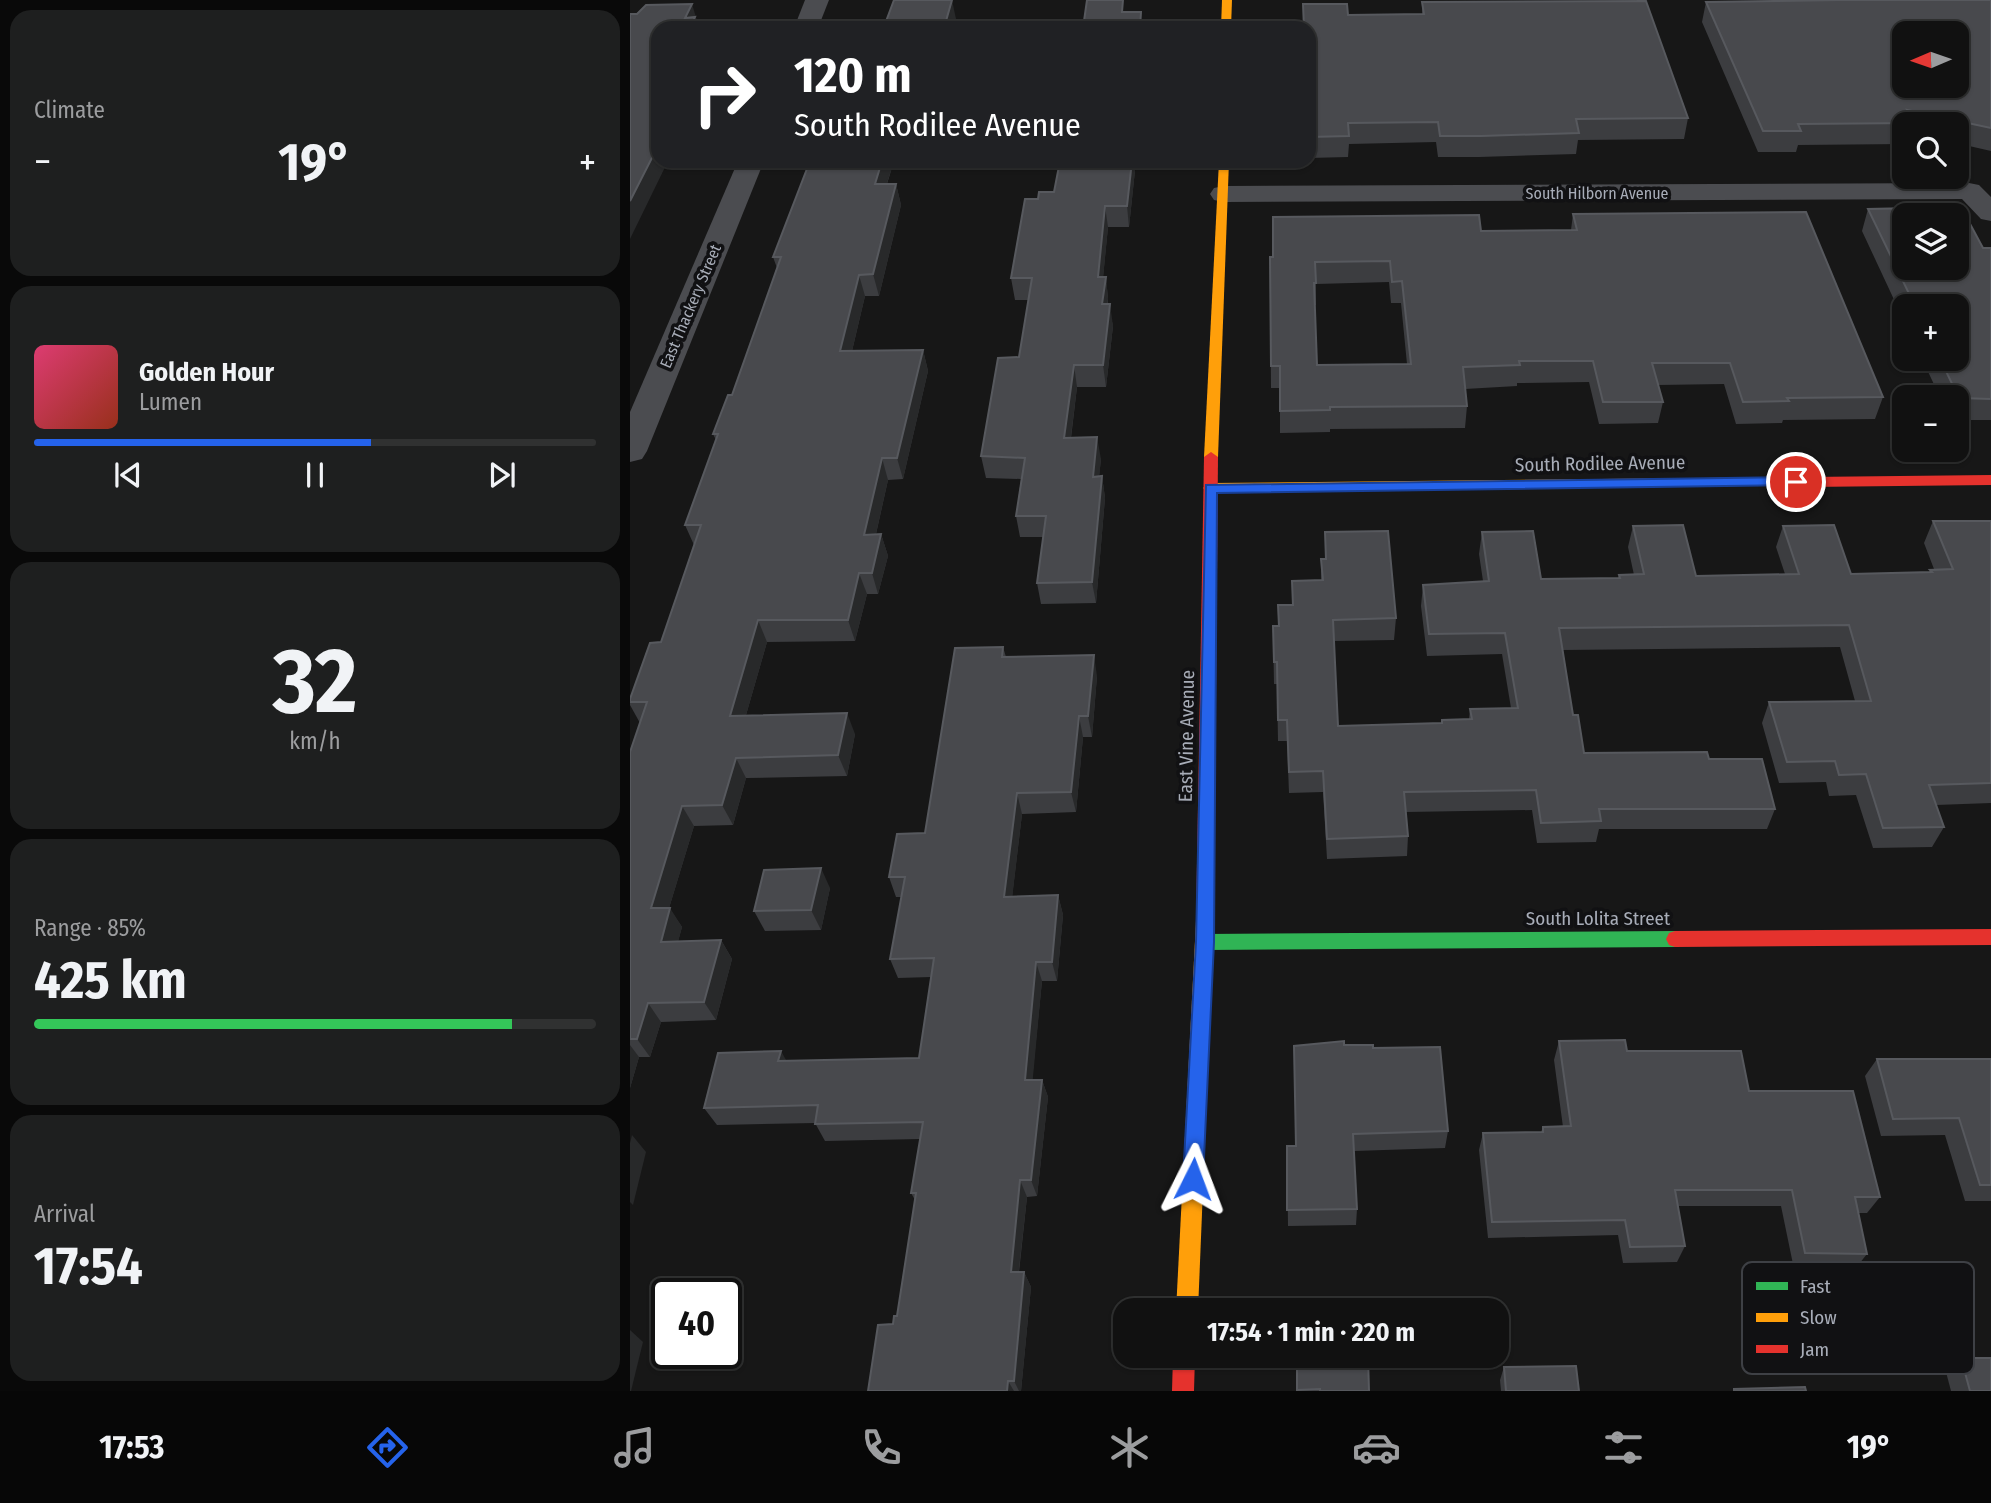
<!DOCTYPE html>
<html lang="en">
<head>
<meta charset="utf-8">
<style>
  :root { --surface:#111; --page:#1e1f1f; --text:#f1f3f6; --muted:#9c9d9f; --line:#303131; --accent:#2563eb }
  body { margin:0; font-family:"Fira Sans Condensed",sans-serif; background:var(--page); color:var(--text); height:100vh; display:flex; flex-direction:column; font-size:26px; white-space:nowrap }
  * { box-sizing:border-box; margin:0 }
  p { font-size:23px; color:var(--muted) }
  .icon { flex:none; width:38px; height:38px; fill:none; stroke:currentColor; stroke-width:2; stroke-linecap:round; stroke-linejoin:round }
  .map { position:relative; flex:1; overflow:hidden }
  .sheet { display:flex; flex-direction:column; gap:10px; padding:10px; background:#090909; width:630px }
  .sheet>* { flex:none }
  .guide { position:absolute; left:21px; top:21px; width:665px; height:147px; border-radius:21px; box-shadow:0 2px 5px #0004,0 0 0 2px var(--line); background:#202124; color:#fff; overflow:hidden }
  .needle { width:46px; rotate:268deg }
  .fabs { position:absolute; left:1262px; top:21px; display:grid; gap:14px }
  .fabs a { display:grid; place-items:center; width:77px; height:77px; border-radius:14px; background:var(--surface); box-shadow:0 2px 5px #0004,0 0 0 2px var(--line); font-size:35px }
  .speed { position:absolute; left:21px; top:1278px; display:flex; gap:14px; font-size:35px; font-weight:700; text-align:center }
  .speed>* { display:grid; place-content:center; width:91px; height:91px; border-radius:50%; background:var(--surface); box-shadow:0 2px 5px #0004,0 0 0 2px var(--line); line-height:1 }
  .speed .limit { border:4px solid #111; border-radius:10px; background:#fff; color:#111 }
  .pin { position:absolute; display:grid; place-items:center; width:60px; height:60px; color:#fff; margin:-30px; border:4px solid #fff; border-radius:50%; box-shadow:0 2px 7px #0007 }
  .me { position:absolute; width:77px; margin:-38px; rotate:3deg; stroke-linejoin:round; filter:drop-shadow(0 0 5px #0008) }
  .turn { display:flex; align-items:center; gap:24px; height:147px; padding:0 28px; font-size:32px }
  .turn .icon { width:91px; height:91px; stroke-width:2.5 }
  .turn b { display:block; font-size:49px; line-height:60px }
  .big { font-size:52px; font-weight:700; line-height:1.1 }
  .sheet .widget { flex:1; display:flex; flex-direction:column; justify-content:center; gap:10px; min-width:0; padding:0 24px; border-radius:21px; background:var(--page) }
  .sheet .dial { align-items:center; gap:0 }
  .dial b { font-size:91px; line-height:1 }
  .song { display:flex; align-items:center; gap:21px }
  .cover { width:84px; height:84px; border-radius:10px; background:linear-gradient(135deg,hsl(340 70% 55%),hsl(10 70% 35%)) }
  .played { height:7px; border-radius:4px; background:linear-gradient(90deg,var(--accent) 60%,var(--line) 60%) }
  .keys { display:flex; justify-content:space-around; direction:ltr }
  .heat { display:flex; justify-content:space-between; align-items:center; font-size:38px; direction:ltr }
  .charge { height:10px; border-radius:5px; background:linear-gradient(90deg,#34c759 85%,var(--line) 0) }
  .trip { position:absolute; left:483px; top:1298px; width:396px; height:70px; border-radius:21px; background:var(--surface); box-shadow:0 2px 5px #0004,0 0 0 2px var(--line); font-weight:700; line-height:70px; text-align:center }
  .tabs { display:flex; height:112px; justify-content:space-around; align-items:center; background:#070707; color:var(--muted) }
  .tabs .icon { width:49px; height:49px }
  .tabs .current { color:var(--accent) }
  .tabs b { font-size:32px; color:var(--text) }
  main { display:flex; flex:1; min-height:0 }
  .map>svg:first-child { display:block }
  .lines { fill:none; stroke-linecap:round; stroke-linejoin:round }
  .street { fill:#4b4c50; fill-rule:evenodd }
  .fast { fill:#30b455; fill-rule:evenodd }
  .slow { fill:#ff9f0a; fill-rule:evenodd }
  .jam { fill:#e5322d; fill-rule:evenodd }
  .wall { fill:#3c3d40; fill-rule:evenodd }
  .shaded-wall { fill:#28292a }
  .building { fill:#48494d; stroke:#57595e; stroke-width:2; fill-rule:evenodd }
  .route { fill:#2563eb; stroke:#184099; stroke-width:2 }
  .labels { text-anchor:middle; stroke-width:7; stroke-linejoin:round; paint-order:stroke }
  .far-street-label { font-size:16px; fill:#a8adb8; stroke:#111113 }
  .street-label { font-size:19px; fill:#a8adb8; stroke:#111113 }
  .key { fill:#111113; stroke:#3e4045; stroke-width:2 }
  .key-label { font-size:19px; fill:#a8adb8 }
</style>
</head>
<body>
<main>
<section class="sheet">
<div class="widget"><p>Climate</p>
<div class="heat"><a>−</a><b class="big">19°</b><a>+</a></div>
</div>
<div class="widget">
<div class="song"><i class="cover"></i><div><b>Golden Hour</b><p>Lumen</p></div></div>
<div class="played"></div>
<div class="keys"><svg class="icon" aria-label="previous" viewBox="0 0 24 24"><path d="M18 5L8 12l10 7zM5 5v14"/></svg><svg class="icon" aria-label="pause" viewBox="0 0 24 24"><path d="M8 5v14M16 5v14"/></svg><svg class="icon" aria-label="next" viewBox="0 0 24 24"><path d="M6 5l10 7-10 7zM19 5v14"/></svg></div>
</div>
<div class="widget dial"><b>32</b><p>km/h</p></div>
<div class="widget"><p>Range · 85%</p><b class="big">425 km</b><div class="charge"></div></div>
<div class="widget"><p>Arrival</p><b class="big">17:54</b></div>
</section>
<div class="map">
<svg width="1361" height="1391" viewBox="0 0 1361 1391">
  <rect width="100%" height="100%" fill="#171717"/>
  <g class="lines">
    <!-- street -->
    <g class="street">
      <polygon points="175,0 199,0 188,28 164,28"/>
      <polygon points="108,161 134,161 17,451 12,459 0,462 0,412"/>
      <polygon points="1339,183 1349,185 1361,197 1361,221 1351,219 1332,199 594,202 584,200 580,194 584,188 594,186"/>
    </g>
    <!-- fast -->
    <polygon class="fast" points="1045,931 1051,933 1054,939 1051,945 1045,947 575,950 569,948 566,942 569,936 575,934"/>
    <!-- slow -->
    <g class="slow">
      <polygon points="592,0 602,0 601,28 591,28"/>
      <polygon points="589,161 599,161 588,457 581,462 574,457"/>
      <polygon points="1178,477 1183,479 1185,482 1183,485 580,493 573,488 580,483"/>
      <polygon points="575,913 581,916 584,921 568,1311 546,1311 566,921 569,916"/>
    </g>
    <!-- jam -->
    <g class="jam">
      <polygon points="581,452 588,457 584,921 581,926 575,929 569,926 566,921 574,457"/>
      <polygon points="1361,475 1361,485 1178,487 1171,482 1178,477"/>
      <polygon points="1361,929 1361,945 1045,947 1039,945 1036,939 1039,933 1045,931"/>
      <polygon points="543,1356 565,1356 564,1391 542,1391"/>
    </g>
  </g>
  <!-- wall -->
  <g class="wall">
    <polygon points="1361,0 1361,151 1326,143 1326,124 1274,124 1274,144 1168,145 1166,152 1128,152 1072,22 1076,2"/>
    <polygon points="792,2 1058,118 1054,139 948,140 946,154 849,157 808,157 806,142 719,144 718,157 679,158 679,28 673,28 673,4 718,15 792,14"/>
    <polygon points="180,161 264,161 257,184 266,184 271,205 249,296 235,296 222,351 293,350 298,371 273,479 258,480 246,534 251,534 258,556 248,594 237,594 225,641 137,642 116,715 225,734 217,776 116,778 103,825 64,826 39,908 52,927 48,941 91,940 102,959 86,1020 31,1022 20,1057 9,1057 0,1088 0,752 10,723 0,705 0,699 31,642 64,545 55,525 86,440 83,434 102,395 147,268 143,257"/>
    <polygon points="430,161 506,161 499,227 478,227 473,277 476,277 478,299 478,304 483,326 476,387 447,387 441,438 471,459 469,476 472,476 475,498 466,603 411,604 407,583 413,537 390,537 386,516 391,479 356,478 351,456 389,357 398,300 385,300 381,278 408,199 424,192"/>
    <polygon points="1238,209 1353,248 1361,248 1361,420 1326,420 1326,397 1310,397 1292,359 1326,359 1326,306 1274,306 1274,321 1232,231"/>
    <path d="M943 214 1253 397 1245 419 1153 420 1152 423 1106 424 1094 384 1028 385 1033 402 1028 423 969 424 959 382 887 383V386L835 389 837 406 835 428 700 429V432L650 433V388H641L640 257 851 231 941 230ZM759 282 761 303H771L777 364 687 365 684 305H686V284Z"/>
    <polygon points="1303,521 1361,521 1361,803 1306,805 1314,827 1302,847 1243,848 1226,795 1199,796 1196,782 1149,783 1132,723 1139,702 1225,701 1210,647 933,650 943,715 954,753 1079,759 1145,809 1137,829 969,829 966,842 907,843 902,810 776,812 778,836 777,856 697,859 693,792 659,793 657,741 648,741 647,684 644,684 643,626 649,626 662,605 691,580 691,559 695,559 695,532 766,618 764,640 704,641 708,726 812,723 839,719 840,709 881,708 872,654 797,656 791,606 793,585 853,581 849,554 852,532 911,579 988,578 989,575 1004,575 998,547 1003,526 1066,576 1155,574 1146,547 1153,526 1221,574 1299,573 1300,570 1304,569 1294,543"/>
    <polygon points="373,647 376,657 467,676 462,737 453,737 446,812 392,814 382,897 428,895 433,915 427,981 412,981 402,1080 412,1080 418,1097 407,1196 397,1197 389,1272 394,1272 401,1287 391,1391 238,1391 263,1324 267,1316 285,1200 281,1193 290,1139 195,1141 185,1123 87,1125 74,1108 157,1061 289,1058 301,977 268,978 260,959 271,897 266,897 259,877 295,833"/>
    <polygon points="200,888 191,930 135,931 124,911"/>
    <polygon points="929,1041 997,1051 1119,1091 1250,1197 1237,1213 1228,1213 1237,1254 1225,1269 1164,1269 1151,1206 1048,1206 1055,1246 1047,1262 993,1263 988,1235 858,1238 849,1150 853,1133 911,1132 913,1127 933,1127 924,1060"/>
    <polygon points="714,1045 743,1048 818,1131 815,1148 724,1151 727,1209 726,1225 658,1226 657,1146 666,1146"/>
    <polygon points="1247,1059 1361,1059 1361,1201 1335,1201 1315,1135 1251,1136 1235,1076"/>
    <polygon points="667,1356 739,1391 667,1391"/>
    <polygon points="1331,1358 1361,1391 1321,1391 1316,1372"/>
    <polygon points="874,1367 949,1391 871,1391 870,1380"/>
  </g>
  <!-- shaded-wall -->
  <g class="shaded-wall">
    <polygon points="322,0 326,19 323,28 314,28"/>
    <polygon points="62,4 68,24 69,28 59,28 55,18"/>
    <polygon points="28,146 28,161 38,161 0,239 0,201"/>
    <polygon points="252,161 264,161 250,205 245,184"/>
    <polygon points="502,161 506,161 499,227 497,206"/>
    <polygon points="266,184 271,205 249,296 243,274"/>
    <polygon points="475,206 478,227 471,299 468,277"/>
    <polygon points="229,275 235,296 217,372 210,351"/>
    <polygon points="476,277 478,299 475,326 472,304"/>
    <polygon points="480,304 483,326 476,387 473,365"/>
    <polygon points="293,350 298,371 273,479 267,458"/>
    <polygon points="444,365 447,387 438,460 434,438"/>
    <polygon points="467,437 471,459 467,498 463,477"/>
    <polygon points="252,458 258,480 241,556 234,535"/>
    <polygon points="472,476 475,498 466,603 462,582"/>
    <polygon points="251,534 258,556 248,594 242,573"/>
    <polygon points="229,573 237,594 225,641 218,620"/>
    <polygon points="128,620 137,642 110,736 100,716"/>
    <polygon points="464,655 467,676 462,737 458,716"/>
    <polygon points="217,713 225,734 217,776 208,755"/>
    <polygon points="449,716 453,737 446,812 441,792"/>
    <polygon points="106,758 116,778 103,825 92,805"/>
    <polygon points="387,793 392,814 380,916 374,897"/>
    <polygon points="52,806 64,826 33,928 21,908"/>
    <polygon points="191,868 200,888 191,930 181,910"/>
    <polygon points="428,895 433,915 427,981 422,962"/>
    <polygon points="40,908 52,927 43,961 31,942"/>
    <polygon points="91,940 102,959 86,1020 74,1002"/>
    <polygon points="406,962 412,981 401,1098 395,1080"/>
    <polygon points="18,1003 31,1022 20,1057 7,1039"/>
    <polygon points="0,1045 9,1057 0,1088"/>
    <polygon points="151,1051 161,1069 148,1061"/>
    <polygon points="412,1080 418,1097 407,1196 401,1180"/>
    <polygon points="2,1135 16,1152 3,1205 0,1202 0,1143"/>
    <polygon points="390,1180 397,1197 387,1287 381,1272"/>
    <polygon points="394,1272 401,1287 391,1391 389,1391 384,1381"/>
    <polygon points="0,1330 13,1342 1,1391 0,1391"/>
    <polygon points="378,1381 384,1391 377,1391"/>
  </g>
  <!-- building -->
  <g class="building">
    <polygon points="264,0 322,0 314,28 230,28 231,24 255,24"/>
    <polygon points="457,0 493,0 492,12 511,12 510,28 453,28"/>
    <path d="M1210 0H1361V128L1277 110 1283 123 1168 124 1171 131H1133L1076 2ZM1274 33H1326V86H1274Z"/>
    <polygon points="1016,1 1058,118 946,119 949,133 851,136 810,136 808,122 718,123 719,136 679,137 679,28 669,28 674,28 673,4 717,4 718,15 794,14 792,2"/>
    <polygon points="62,4 55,18 65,17 60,28 28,28 28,146 0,201 0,14 7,14 16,5"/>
    <polygon points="180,161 252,161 245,184 266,184 243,274 229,275 210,351 293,350 267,458 252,458 234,535 251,534 242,573 229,573 218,620 128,620 100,716 217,713 208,755 106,758 92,805 52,806 21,908 40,908 31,942 91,940 74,1002 18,1003 7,1039 0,1039 0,752 17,702 0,702 0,699 20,643 31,642 71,525 55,525 88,434 83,434 98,395 102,395 151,257 143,257"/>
    <polygon points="430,161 502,161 497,206 475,206 468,277 476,277 472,304 480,304 473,365 444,365 434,438 467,437 463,477 472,476 462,582 407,583 416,516 386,516 395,458 351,456 368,358 389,357 402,278 381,278 395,199 408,199 409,192 424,192"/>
    <path d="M1331 207 1353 248H1361V399L1329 398 1310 359H1326V306H1285L1238 209ZM1274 215H1326V268H1274Z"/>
    <path d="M1176 212 1253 397 1157 398 1159 401 1113 402 1100 363H1022L1033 402H973L963 361H889L890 365 833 367 837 406 700 407V410L650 411V366H641L640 257H643V217L849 215 851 231 947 230 943 214ZM760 261 762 282 772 281 781 364 687 365 684 283H686L685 262Z"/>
    <polygon points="1303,521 1361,521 1361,783 1299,785 1314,827 1253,828 1236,774 1209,775 1205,761 1157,762 1139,702 1241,701 1219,625 929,628 943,715 948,715 954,753 1077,752 1079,759 1132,759 1145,809 969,809 971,821 911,823 906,790 774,792 778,836 697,839 693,771 659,772 657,720 648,720 647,662 644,662 643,626 649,626 648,605 663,605 662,581 693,580 691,559 696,559 695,532 758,531 766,618 703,620 708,726 812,723 812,720 842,719 840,709 888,708 875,633 799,634 793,585 859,581 852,532 903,531 911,579 990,578 989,575 1014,574 1003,526 1053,525 1066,576 1169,574 1153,526 1204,525 1221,574 1302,572 1300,570 1323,569"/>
    <polygon points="373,647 372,657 464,655 458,716 449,716 441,792 387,793 374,897 428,895 422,962 406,962 395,1080 412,1080 401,1180 390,1180 381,1272 394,1272 384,1381 378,1381 377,1391 238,1391 248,1325 263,1324 264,1316 267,1316 286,1193 281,1193 293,1122 185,1124 188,1105 74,1108 88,1053 151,1051 148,1061 289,1058 304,958 260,959 275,877 259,877 267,834 295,833 325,648"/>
    <polygon points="191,868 181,910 124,911 134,870"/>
    <polygon points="995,1040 997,1051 1111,1051 1119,1091 1223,1091 1250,1197 1225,1197 1237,1254 1175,1253 1162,1190 1045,1190 1055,1246 1000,1247 995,1220 862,1222 853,1133 913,1132 913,1127 941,1126 929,1041"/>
    <polygon points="714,1041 714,1045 743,1045 743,1048 810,1047 818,1131 723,1134 727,1209 657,1210 657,1146 666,1146 664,1046"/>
    <polygon points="1247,1059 1361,1059 1361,1185 1350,1185 1329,1118 1263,1119"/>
    <polygon points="667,1356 738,1356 739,1391 690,1391 690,1389 667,1390"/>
    <polygon points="1331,1358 1361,1358 1361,1391 1340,1391"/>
    <polygon points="946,1366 949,1391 876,1391 874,1367"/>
    <polygon points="1175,1387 1176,1391 1104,1391 1104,1389"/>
  </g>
  <!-- route -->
  <polygon class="route" points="1166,477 1171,479 1171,485 587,493 584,942 573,1179 570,1186 563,1189 556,1186 553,1179 566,942 576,485"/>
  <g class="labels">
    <!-- far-street labels -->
    <g class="far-street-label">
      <text x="967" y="199">South Hilborn Avenue</text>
      <text transform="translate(60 306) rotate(-67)" y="6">East Thackery Street</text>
    </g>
    <!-- street labels -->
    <g class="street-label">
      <text transform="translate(970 463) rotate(-1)" y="7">South Rodilee Avenue</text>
      <text transform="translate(556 736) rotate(-89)" y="7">East Vine Avenue</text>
      <text x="968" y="925">South Lolita Street</text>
    </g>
  </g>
  <!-- legend -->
  <rect x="1112" y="1262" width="232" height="112" rx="10" class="key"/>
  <rect x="1126" y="1282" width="32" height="8" fill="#30b455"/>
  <rect x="1126" y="1313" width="32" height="9" fill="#ff9f0a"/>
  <rect x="1126" y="1345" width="32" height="8" fill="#e5322d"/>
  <g class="key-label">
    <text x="1170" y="1293">Fast</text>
    <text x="1170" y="1324">Slow</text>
    <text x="1170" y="1356">Jam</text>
  </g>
</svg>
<div class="fabs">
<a><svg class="needle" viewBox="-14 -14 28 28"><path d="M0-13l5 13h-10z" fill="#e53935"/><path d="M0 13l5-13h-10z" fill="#9c9d9f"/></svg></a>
<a><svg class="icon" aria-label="search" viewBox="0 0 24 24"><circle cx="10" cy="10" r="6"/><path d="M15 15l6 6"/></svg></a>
<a><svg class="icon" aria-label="layers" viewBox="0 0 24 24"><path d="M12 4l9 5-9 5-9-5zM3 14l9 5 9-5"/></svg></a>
<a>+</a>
<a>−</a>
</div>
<div class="speed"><div class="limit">40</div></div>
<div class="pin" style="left:1166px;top:482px;background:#d93025"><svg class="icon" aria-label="arrive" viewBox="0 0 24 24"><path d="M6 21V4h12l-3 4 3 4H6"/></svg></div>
<svg class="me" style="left:563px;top:1179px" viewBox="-20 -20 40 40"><path d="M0-17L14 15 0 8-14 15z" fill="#2563eb" stroke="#fff" stroke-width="4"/></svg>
<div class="trip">17:54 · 1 min · 220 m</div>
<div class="guide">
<div class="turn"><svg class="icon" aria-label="right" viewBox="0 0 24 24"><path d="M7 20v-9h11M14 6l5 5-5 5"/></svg><div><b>120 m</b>South Rodilee Avenue</div></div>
</div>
</div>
</main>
<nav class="tabs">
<b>17:53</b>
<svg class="icon current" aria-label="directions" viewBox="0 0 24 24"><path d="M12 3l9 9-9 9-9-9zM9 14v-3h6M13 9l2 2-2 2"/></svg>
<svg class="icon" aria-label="music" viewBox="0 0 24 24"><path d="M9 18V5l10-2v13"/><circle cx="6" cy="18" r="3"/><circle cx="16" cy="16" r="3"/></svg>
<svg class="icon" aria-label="phone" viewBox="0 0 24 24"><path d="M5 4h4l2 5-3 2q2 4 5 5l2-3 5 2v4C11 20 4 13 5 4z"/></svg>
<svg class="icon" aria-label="climate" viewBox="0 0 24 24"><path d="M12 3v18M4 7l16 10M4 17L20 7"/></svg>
<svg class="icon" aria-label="car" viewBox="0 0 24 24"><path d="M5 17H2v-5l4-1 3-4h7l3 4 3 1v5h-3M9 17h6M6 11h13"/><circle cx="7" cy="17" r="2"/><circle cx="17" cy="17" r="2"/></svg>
<svg class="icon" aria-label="filters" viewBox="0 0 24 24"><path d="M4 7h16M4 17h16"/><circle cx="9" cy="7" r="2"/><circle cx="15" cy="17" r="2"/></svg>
<b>19°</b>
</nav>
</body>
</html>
